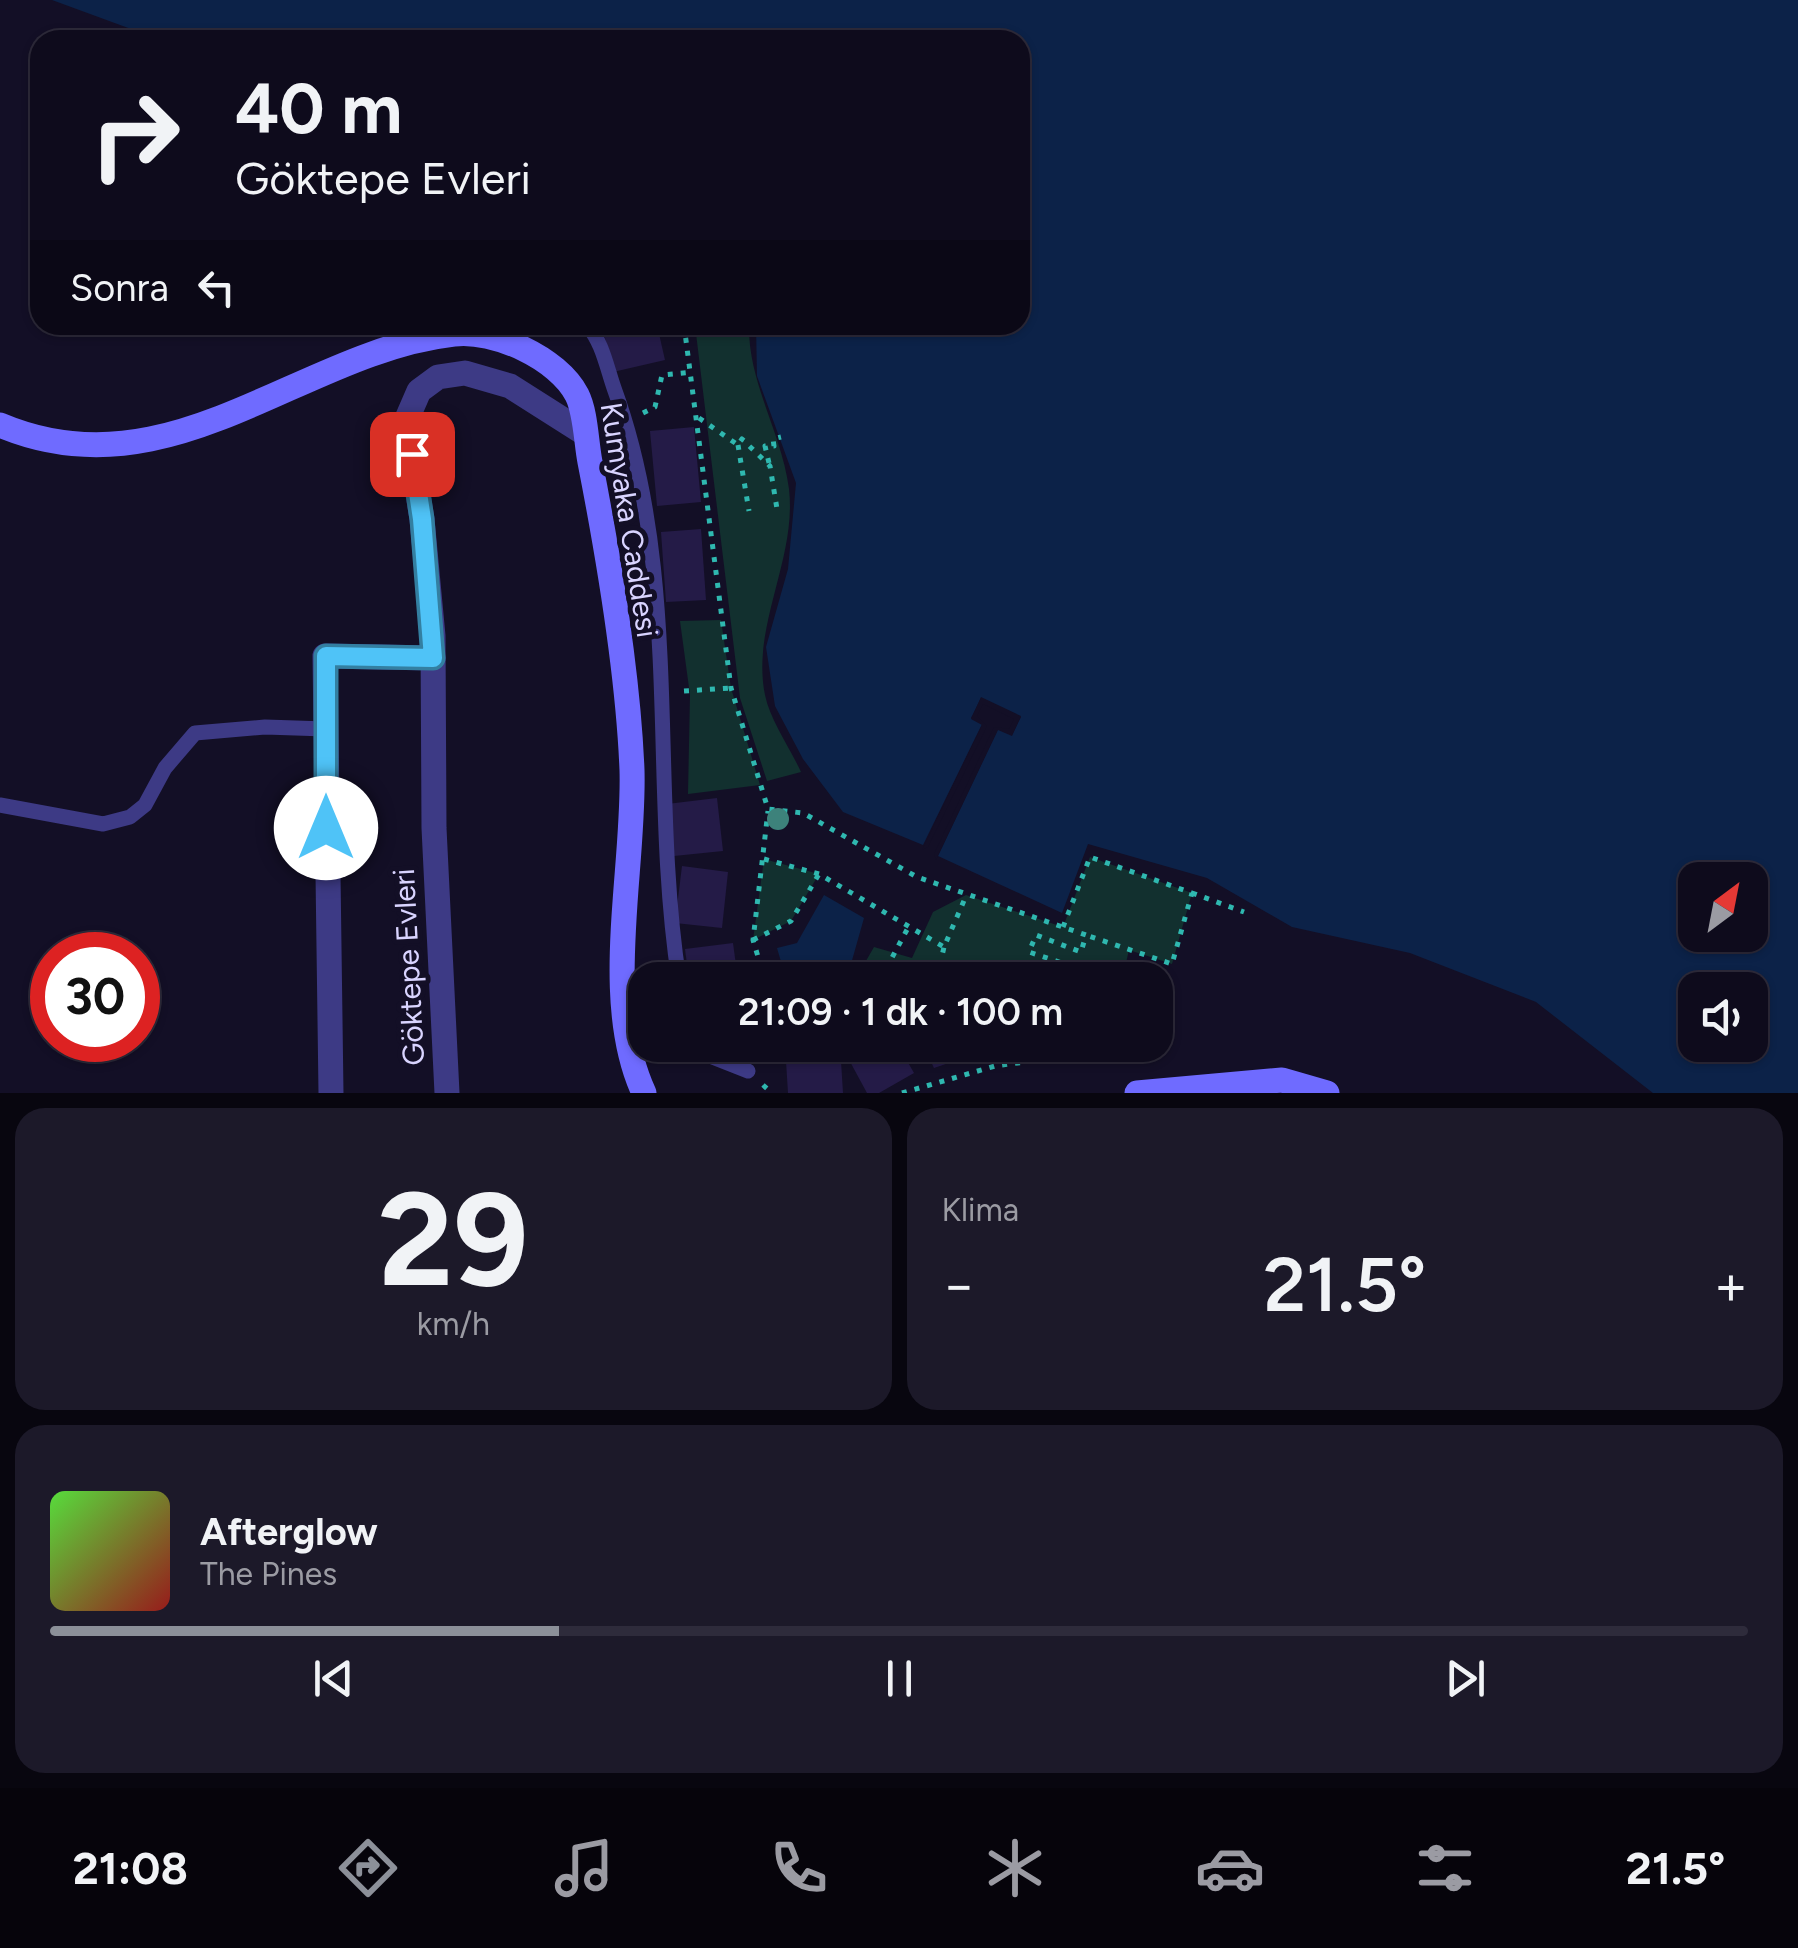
<!DOCTYPE html>
<html lang="tr">
<head>
<meta charset="utf-8">
<style>
  :root { --surface:#0e0b1c; --page:#1c1929; --text:#f1f3f6; --muted:#9b9ba3; --line:#2e2b3b; --accent:#8c9099 }
  body { margin:0; font-family:Figtree,sans-serif; background:var(--page); color:var(--text); height:100vh; display:flex; flex-direction:column; font-size:38px; white-space:nowrap }
  * { box-sizing:border-box; margin:0 }
  p { font-size:32px; color:var(--muted) }
  .icon { flex:none; width:55px; height:55px; fill:none; stroke:currentColor; stroke-width:2; stroke-linecap:round; stroke-linejoin:round }
  .map { position:relative; height:1093px; overflow:hidden }
  .panel { display:flex; flex-direction:column; gap:15px; padding:15px; background:#08060f; flex:1 }
  .panel>* { flex:none }
  .hud { position:absolute; left:30px; top:30px; width:1000px; height:305px; border-radius:30px; box-shadow:0 2px 8px #0004,0 0 0 2px var(--line); background:#0e0b1c; color:var(--text); overflow:hidden }
  .needle { width:65px; rotate:32deg }
  .controls { position:absolute; left:1678px; top:862px; display:grid; gap:20px }
  .controls a { display:grid; place-items:center; width:90px; height:90px; border-radius:20px; background:var(--surface); box-shadow:0 2px 8px #0004,0 0 0 2px var(--line); font-size:50px }
  .speed { position:absolute; left:30px; top:932px; display:flex; gap:20px; font-size:50px; font-weight:700; text-align:center }
  .speed>* { display:grid; place-content:center; width:130px; height:130px; border-radius:50%; background:var(--surface); box-shadow:0 2px 8px #0004,0 0 0 2px var(--line); line-height:1 }
  .speed .limit { border:15px solid #d22; background:#fff; color:#111 }
  .pin { position:absolute; display:grid; place-items:center; width:85px; height:85px; color:#fff; margin:-42px; border-radius:20px; box-shadow:0 5px 15px #0006 }
  .me { position:absolute; width:110px; margin:-55px; rotate:0deg; stroke-linejoin:round; filter:drop-shadow(0 0 8px #0008) }
  .turn { display:flex; align-items:center; gap:35px; height:210px; padding:0 40px; font-size:45px }
  .turn .icon { width:130px; height:130px; stroke-width:2.5 }
  .turn b { display:block; font-size:70px; line-height:85px }
  .then { display:flex; align-items:center; height:95px; padding:0 40px; background:#0003; gap:20px; font-size:38px }
  .big { font-size:75px; font-weight:600; line-height:1.1 }
  .panel .widget { flex:1; display:flex; flex-direction:column; justify-content:center; gap:15px; min-width:0; padding:0 35px; border-radius:30px; background:var(--page) }
  .panel .dial { align-items:center; gap:0 }
  .dial b { font-size:130px; line-height:1 }
  .song { display:flex; align-items:center; gap:30px }
  .cover { width:120px; height:120px; border-radius:15px; background:linear-gradient(135deg,hsl(110 70% 55%),hsl(0 70% 35%)) }
  .played { height:10px; border-radius:5px; background:linear-gradient(90deg,var(--accent) 30%,var(--line) 30%) }
  .keys { display:flex; justify-content:space-around; direction:ltr }
  .heat { display:flex; justify-content:space-between; align-items:center; font-size:55px; direction:ltr }
  .panel .tiles { flex:1; display:grid; gap:15px; grid-template-columns:1fr 1fr }
  .widget:last-child { grid-column:span 2 }
  .trip { position:absolute; left:628px; top:962px; width:545px; height:100px; border-radius:30px; background:var(--surface); box-shadow:0 2px 8px #0004,0 0 0 2px var(--line); font-weight:600; line-height:100px; text-align:center }
  .tab-bar { display:flex; height:160px; justify-content:space-around; align-items:center; background:#06040b; color:var(--muted) }
  .tab-bar .icon { width:70px; height:70px }
  .tab-bar .selected { color:var(--accent) }
  .tab-bar b { font-size:45px; color:var(--text) }
  .map>svg:first-child { display:block }
  .green { fill:#12302f }
  .water { fill:#0c2248; fill-rule:evenodd }
  .pier { fill:#130f26 }
  .building { fill:#241b47 }
  .lines { fill:none; stroke-linecap:round; stroke-linejoin:round }
  .path { stroke:#2fb8b0; stroke-width:5; stroke-dasharray:5 8; stroke-linecap:butt }
  .lane { stroke:#3d3a85; stroke-width:15 }
  .street { stroke:#3d3a85; stroke-width:25 }
  .secondary { stroke:#6f6bff; stroke-width:25 }
  .tree { fill:#3d827b }
  .route-casing { stroke:#337fa1; stroke-width:25 }
  .route { stroke:#4fc3f7; stroke-width:18 }
  .labels { text-anchor:middle; stroke-width:10; stroke-linejoin:round; paint-order:stroke }
  .street-label { font-size:30px; fill:#d9d4ff; stroke:#130f26 }
</style>
</head>
<body>
<div class="map">
<svg width="1798" height="1093" viewBox="0 0 1798 1093">
  <rect width="100%" height="100%" fill="#130f26"/>
  <!-- green -->
  <g class="green">
    <path d="M695 325H749C748 383 782 433 789 489 797 559 751 626 765 695 770 720 790 748 801 772L767 781 740 698Z"/>
    <polygon points="721,620 731,688 760,785 688,794 690,695 680,621"/>
    <polygon points="1090,857 1192,893 1172,964 1129,950 1122,980 1042,980 1021,973 960,969 934,980 855,980 874,947 912,958 933,912 966,895 1063,927"/>
    <polygon points="764,859 819,874 791,921 753,940"/>
  </g>
  <!-- water -->
  <g class="water">
    <path d="M52 0H1798V1093H1653L1536 1002 1410 953 1292 927 1207 878 1088 844 1062 913 938 856 998 729 1012 735 1021 717 981 698 971 718 982 724 923 845 843 812 803 759 775 706 766 647 788 569 796 483 757 376 756 325H1020V40H161ZM1695 880H1750V935H1695ZM1695 990H1750V1045H1695Z"/>
    <polygon points="824,895 864,918 849,971 830,970 823,980 809,980 782,965 777,948 797,943"/>
  </g>
  <!-- pier -->
  <polygon class="pier" points="981,697 1021,716 1012,736 998,730 936,860 934,854 994,727 1009,729 1014,719 983,704 977,716 987,726 928,847 922,850 982,725 971,719"/>
  <!-- building -->
  <g class="building">
    <polygon points="602,325 657,325 665,360 613,372"/>
    <polygon points="694,427 701,502 657,506 650,431"/>
    <polygon points="701,529 706,600 666,602 661,532"/>
    <polygon points="717,798 723,851 674,856 667,804"/>
    <polygon points="682,866 728,872 722,928 675,923"/>
    <polygon points="733,943 738,980 689,980 685,949"/>
    <polygon points="785,1045 840,1045 843,1093 788,1093"/>
    <polygon points="841,1045 898,1045 914,1073 879,1093 867,1093"/>
    <polygon points="923,1045 982,1045 984,1051 934,1068"/>
    <rect x="984" y="1045" width="48" height="6"/>
  </g>
  <g class="lines">
    <!-- path -->
    <g class="path">
      <polyline points="684,325 731,688 768,809 803,813 917,877 1086,935 1081,952 1036,935 1029,952 1077,968 1071,980"/>
      <polyline points="643,413 655,407 662,375 693,372"/>
      <polyline points="699,418 738,445 742,439 770,466 777,509"/>
      <polyline points="738,445 749,511"/>
      <polyline points="769,463 765,446 774,446 773,439 781,437"/>
      <polyline points="684,691 731,688"/>
      <polyline points="764,859 819,874 944,947 966,896"/>
      <polyline points="1192,893 1244,912"/>
      <polyline points="1063,927 1090,857 1192,893 1172,964 1086,935"/>
      <polyline points="753,940 791,921 819,874"/>
      <polyline points="937,978 944,947"/>
      <polyline points="765,980 753,940 768,811"/>
      <polyline points="880,980 909,926"/>
      <path d="M934 980C968 966 1007 968 1042 980"/>
      <polyline points="1128,1045 1128,1067"/>
      <polyline points="763,1085 772,1093"/>
      <polyline points="902,1093 995,1066 1115,1050 1116,1045"/>
    </g>
    <!-- lane -->
    <g class="lane">
      <path d="M587 325C602 341 607 368 614 388 683 577 649 785 679 980"/>
      <polyline points="0,805 103,824 130,817 145,805 165,768 195,733 265,727 326,729"/>
      <polyline points="704,1045 710,1056 748,1071"/>
    </g>
    <!-- street -->
    <g class="street">
      <polyline points="331,1093 325,656 433,658"/>
      <polyline points="447,1093 434,828 433,636 422,519 406,421 419,391 438,377 465,373 510,386 584,433"/>
    </g>
    <!-- secondary -->
    <g class="secondary">
      <path d="M0 425C170 497 300 351 454 334 494 329 558 358 577 395 586 413 586 442 590 462 609 559 628 671 632 770 635 869 601 1001 644 1093"/>
      <polyline points="1137,1093 1282,1080 1327,1093"/>
    </g>
  </g>
  <!-- trees -->
  <circle class="tree" cx="778" cy="819" r="11"/>
  <g class="lines">
    <!-- route casing -->
    <g class="route-casing">
      <polyline id="route" points="326,828 326,656 433,658 422,519 412,454"/>
    </g>
    <!-- route -->
    <use href="#route" class="route"/>
  </g>
  <g class="labels">
    <!-- street labels -->
    <g class="street-label">
      <text transform="translate(629 520) rotate(81)" y="10">Kumyaka Caddesi</text>
      <text transform="translate(409 967) rotate(-93)" y="10">Göktepe Evleri</text>
    </g>
  </g>
</svg>
<div class="controls">
<a><svg class="needle" viewBox="-14 -14 28 28"><path d="M0-13l5 13h-10z" fill="#e53935"/><path d="M0 13l5-13h-10z" fill="#9b9ba3"/></svg></a>
<a><svg class="icon" aria-label="sound" viewBox="0 0 24 24"><path d="M4 9h4l5-4v14l-5-4H4zM17 9q2 3 0 6"/></svg></a>
</div>
<div class="speed"><div class="limit">30</div></div>
<div class="pin" style="left:412px;top:454px;background:#d93025"><svg class="icon" aria-label="arrive" viewBox="0 0 24 24"><path d="M6 21V4h12l-3 4 3 4H6"/></svg></div>
<svg class="me" style="left:326px;top:828px" viewBox="-20 -20 40 40"><circle r="19" fill="#fff"/><path d="M0-13L10 11 0 6-10 11z" fill="#4fc3f7"/></svg>
<div class="trip">21:09 · 1 dk · 100 m</div>
<div class="hud">
<div class="turn"><svg class="icon" aria-label="right" viewBox="0 0 24 24"><path d="M7 20v-9h11M14 6l5 5-5 5"/></svg><div><b>40 m</b>Göktepe Evleri</div></div>
<div class="then">Sonra<svg class="icon" aria-label="left" viewBox="0 0 24 24"><path d="M17 20v-9H6M10 6l-5 5 5 5"/></svg></div>
</div>
</div>
<section class="panel">
<div class="tiles">
<div class="widget dial"><b>29</b><p>km/h</p></div>
<div class="widget"><p>Klima</p>
<div class="heat"><a>−</a><b class="big">21.5°</b><a>+</a></div>
</div>
<div class="widget">
<div class="song"><i class="cover"></i><div><b>Afterglow</b><p>The Pines</p></div></div>
<div class="played"></div>
<div class="keys"><svg class="icon" aria-label="previous" viewBox="0 0 24 24"><path d="M18 5L8 12l10 7zM5 5v14"/></svg><svg class="icon" aria-label="pause" viewBox="0 0 24 24"><path d="M8 5v14M16 5v14"/></svg><svg class="icon" aria-label="next" viewBox="0 0 24 24"><path d="M6 5l10 7-10 7zM19 5v14"/></svg></div>
</div>
</div>
</section>
<nav class="tab-bar">
<b>21:08</b>
<svg class="icon selected" aria-label="directions" viewBox="0 0 24 24"><path d="M12 3l9 9-9 9-9-9zM9 14v-3h6M13 9l2 2-2 2"/></svg>
<svg class="icon" aria-label="music" viewBox="0 0 24 24"><path d="M9 18V5l10-2v13"/><circle cx="6" cy="18" r="3"/><circle cx="16" cy="16" r="3"/></svg>
<svg class="icon" aria-label="phone" viewBox="0 0 24 24"><path d="M5 4h4l2 5-3 2q2 4 5 5l2-3 5 2v4C11 20 4 13 5 4z"/></svg>
<svg class="icon" aria-label="climate" viewBox="0 0 24 24"><path d="M12 3v18M4 7l16 10M4 17L20 7"/></svg>
<svg class="icon" aria-label="car" viewBox="0 0 24 24"><path d="M5 17H2v-5l4-1 3-4h7l3 4 3 1v5h-3M9 17h6M6 11h13"/><circle cx="7" cy="17" r="2"/><circle cx="17" cy="17" r="2"/></svg>
<svg class="icon" aria-label="filters" viewBox="0 0 24 24"><path d="M4 7h16M4 17h16"/><circle cx="9" cy="7" r="2"/><circle cx="15" cy="17" r="2"/></svg>
<b>21.5°</b>
</nav>
</body>
</html>
